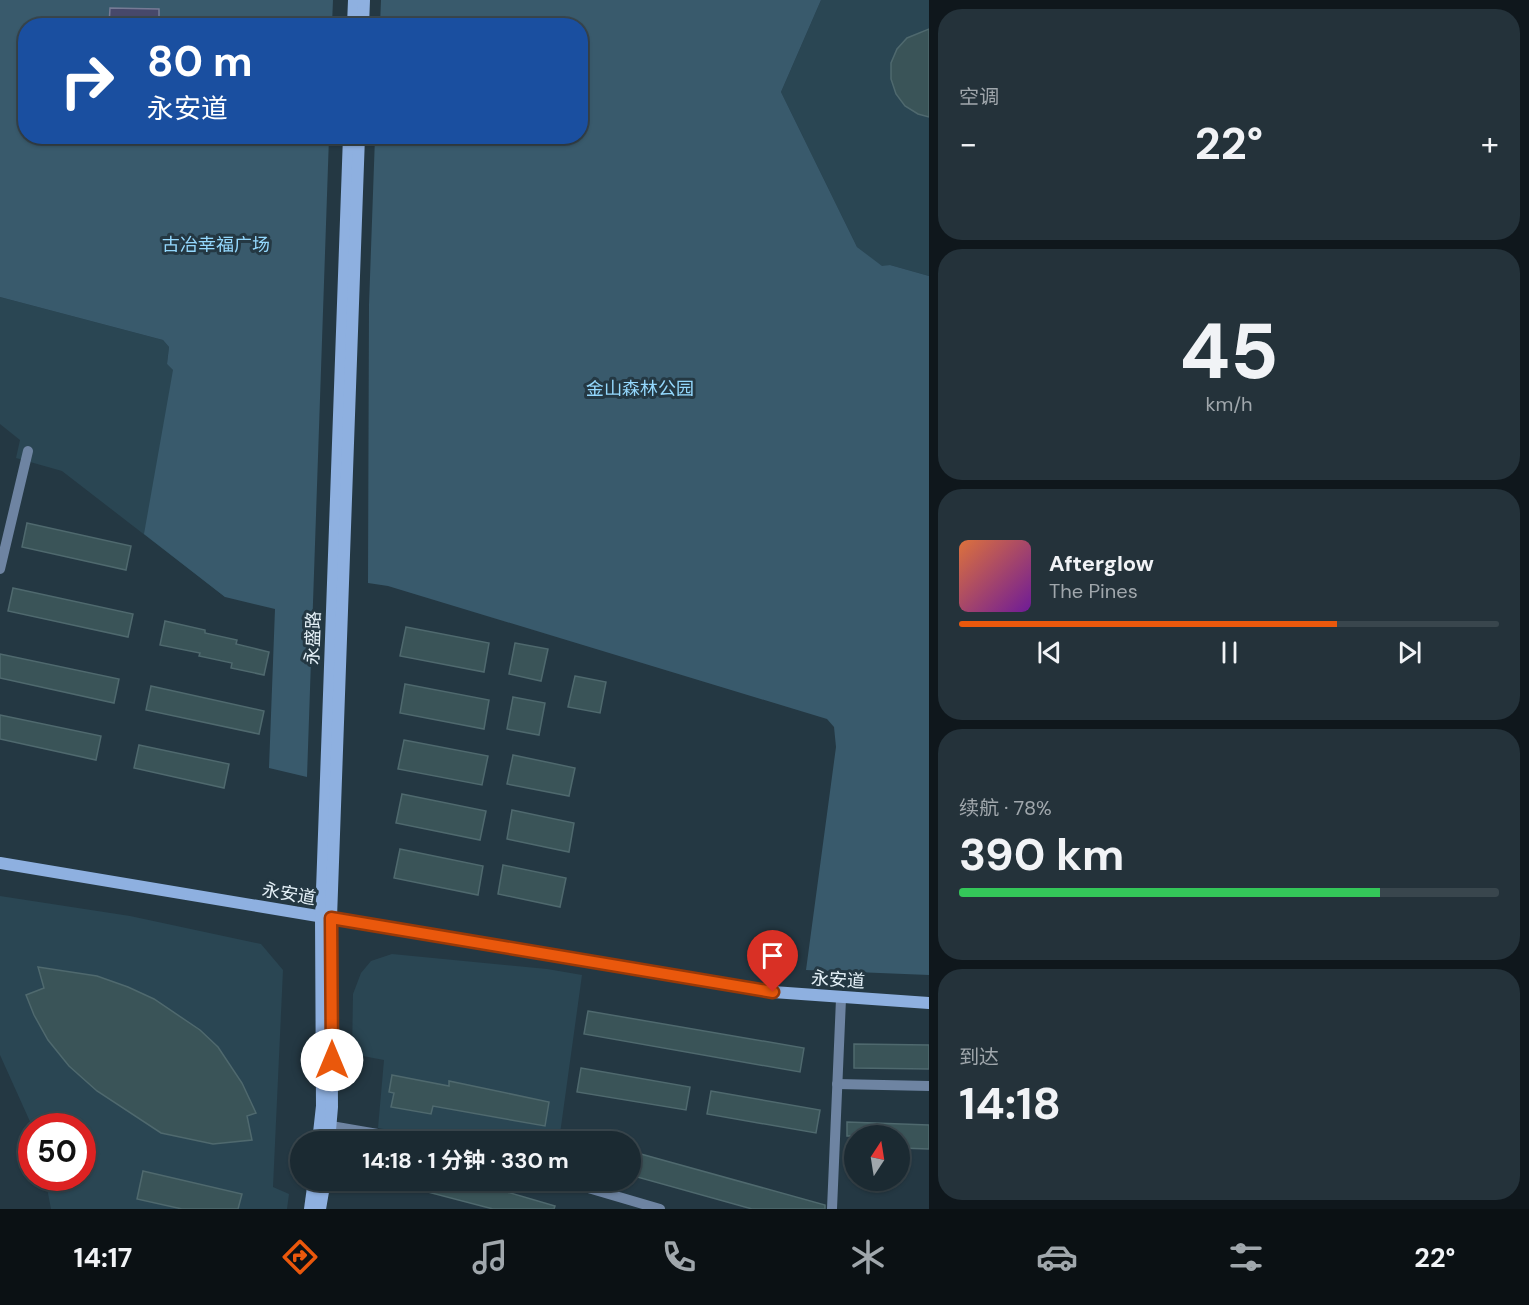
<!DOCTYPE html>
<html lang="zh">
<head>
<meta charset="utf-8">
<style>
  :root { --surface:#1b2a32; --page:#24323a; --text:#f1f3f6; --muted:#a0a7ac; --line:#39464d; --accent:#ea580c }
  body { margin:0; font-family:"DM Sans","Noto Sans SC",sans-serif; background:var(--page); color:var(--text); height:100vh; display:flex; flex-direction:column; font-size:22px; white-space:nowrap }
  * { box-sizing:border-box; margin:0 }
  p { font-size:20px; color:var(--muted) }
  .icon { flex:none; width:33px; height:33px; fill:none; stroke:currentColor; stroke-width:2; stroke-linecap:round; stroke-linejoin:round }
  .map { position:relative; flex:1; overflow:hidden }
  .details { display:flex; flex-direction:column; gap:9px; padding:9px; background:#0f171c; width:600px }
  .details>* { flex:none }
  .guide { position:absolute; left:18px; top:18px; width:570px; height:126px; border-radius:24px; box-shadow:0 2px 4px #0004,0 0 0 2px var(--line); background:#1a4fa0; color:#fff; overflow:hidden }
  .needle { width:39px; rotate:12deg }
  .fabs { position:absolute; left:844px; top:1125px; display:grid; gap:12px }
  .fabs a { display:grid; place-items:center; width:66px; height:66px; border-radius:50%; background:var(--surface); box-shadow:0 2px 4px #0004,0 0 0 2px var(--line); font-size:30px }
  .speed { position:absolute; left:18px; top:1113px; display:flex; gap:12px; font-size:30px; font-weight:700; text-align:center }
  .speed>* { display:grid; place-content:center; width:78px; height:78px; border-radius:50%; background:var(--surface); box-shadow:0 2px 4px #0004,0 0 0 2px var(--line); line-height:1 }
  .speed .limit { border:9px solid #d22; background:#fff; color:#111 }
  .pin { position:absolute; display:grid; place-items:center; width:51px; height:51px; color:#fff; margin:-62px -26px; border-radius:50% 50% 50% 0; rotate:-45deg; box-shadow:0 0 6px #0007 }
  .pin .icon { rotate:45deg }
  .me { position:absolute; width:66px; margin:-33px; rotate:0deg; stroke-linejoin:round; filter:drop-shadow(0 0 4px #0008) }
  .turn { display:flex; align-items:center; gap:21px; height:126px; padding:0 30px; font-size:27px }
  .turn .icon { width:78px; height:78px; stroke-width:2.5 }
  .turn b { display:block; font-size:42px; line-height:51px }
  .big { font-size:45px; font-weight:700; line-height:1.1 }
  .details .tile { flex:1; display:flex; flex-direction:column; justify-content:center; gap:9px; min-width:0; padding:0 21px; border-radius:24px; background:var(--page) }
  .details .dial { align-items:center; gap:0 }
  .dial b { font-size:78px; line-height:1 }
  .song { display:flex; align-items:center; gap:18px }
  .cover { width:72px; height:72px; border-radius:9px; background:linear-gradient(135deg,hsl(20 70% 55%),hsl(280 70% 35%)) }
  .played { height:6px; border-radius:3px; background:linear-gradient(90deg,var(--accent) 70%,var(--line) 70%) }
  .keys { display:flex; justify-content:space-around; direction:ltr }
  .heat { display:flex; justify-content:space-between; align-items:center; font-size:33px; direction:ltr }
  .charge { height:9px; border-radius:4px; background:linear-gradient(90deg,#34c759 78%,var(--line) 0) }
  .trip { position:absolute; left:290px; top:1131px; width:351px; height:60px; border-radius:30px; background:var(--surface); box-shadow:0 2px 4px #0004,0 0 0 2px var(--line); font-weight:700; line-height:60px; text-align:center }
  .tab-bar { display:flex; height:96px; justify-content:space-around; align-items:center; background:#0b1114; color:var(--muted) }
  .tab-bar .icon { width:42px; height:42px }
  .tab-bar .on { color:var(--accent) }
  .tab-bar b { font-size:27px; color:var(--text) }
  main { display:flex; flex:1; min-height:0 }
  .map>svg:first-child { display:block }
  .built { fill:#2a4653 }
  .green { fill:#395a6c }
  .water { fill:#47486a; stroke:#767b95; stroke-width:1.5 }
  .building { fill:#3a5458; stroke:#4f696e; stroke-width:1.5 }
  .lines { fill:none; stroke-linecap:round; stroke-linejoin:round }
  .minor { stroke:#6e84a2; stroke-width:10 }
  .secondary { stroke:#8eb0e0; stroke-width:12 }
  .route-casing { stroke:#983908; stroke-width:15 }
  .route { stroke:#ea580c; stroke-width:10 }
  .labels { text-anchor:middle; stroke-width:6; stroke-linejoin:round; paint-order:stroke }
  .park-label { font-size:18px; fill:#94d8fd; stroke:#243843 }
  .street-label { font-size:18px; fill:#e5f1f8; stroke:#243843 }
</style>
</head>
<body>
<main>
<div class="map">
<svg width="929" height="1209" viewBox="0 0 929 1209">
  <rect width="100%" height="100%" fill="#243843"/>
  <!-- built -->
  <g class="built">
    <polygon points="821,0 929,0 929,276 890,265 882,267 857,247 781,92"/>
    <polygon points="0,297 163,340 169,347 167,364 173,370 225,597 62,471 16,458 20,440 0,424"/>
    <polygon points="0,896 130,916 261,944 283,970 273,1187 289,1194 287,1209 51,1209 45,1178 82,1178 82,1126 32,1126 0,1055"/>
    <polygon points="392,954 547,969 582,975 559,1141 449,1141 378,1128 384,1060 352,1054 353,994 361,973 371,961"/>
  </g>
  <!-- green -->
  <g class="green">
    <polygon points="0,0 333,0 332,25 26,26 26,136 329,137 307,777 269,768 275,609 225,597 144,534 173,370 167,364 169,347 163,340 0,297"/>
    <polygon points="381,0 821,0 781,92 857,247 882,266 890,265 929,276 929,975 806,970 836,747 834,727 827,719 388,586 368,583 369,305 375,137 580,136 580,26 380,25"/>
  </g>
  <!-- water -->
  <polygon class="water" points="110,8 159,9 159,25 109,25"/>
  <!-- building -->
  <g class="building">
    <polygon points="929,29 929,117 918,114 905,106 896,94 891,79 891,63 897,49 907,38"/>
    <polygon points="27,523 131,546 126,570 22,547"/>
    <polygon points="13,588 133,614 128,637 8,611"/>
    <polygon points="165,621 205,630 205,633 237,640 236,644 269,652 264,675 231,668 232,663 199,656 200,653 160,645"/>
    <polygon points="406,627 489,643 484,672 400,656"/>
    <polygon points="515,643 548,649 541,681 509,674"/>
    <polygon points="0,654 119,679 114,703 0,678"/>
    <polygon points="575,676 606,682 600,713 568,707"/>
    <polygon points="405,684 489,700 484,729 400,713"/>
    <polygon points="151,686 264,711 259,734 146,710"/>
    <polygon points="513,697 545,703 539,735 507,729"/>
    <polygon points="0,715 101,736 96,760 0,739"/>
    <polygon points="404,740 488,756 482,785 398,769"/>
    <polygon points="139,745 229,764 224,788 134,768"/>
    <polygon points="513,755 575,768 569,796 507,784"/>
    <polygon points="402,794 486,811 480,840 396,823"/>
    <polygon points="512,810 574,823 569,852 507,839"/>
    <polygon points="400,849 483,866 478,895 394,878"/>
    <polygon points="503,865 566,878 560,907 498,894"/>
    <polygon points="38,967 97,976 128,987 154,999 200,1030 218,1047 242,1083 256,1113 247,1116 252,1140 213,1144 161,1133 97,1091 69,1066 48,1040 34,1015 26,995 44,988"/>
    <polygon points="588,1011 804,1048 800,1072 584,1034"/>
    <polygon points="854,1044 929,1045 929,1069 854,1068"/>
    <polygon points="581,1068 690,1087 686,1110 577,1092"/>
    <polygon points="392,1075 449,1086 449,1081 549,1102 545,1126 433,1106 431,1114 391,1107 394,1093 389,1092"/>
    <polygon points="711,1091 820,1110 816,1133 707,1114"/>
    <polygon points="847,1122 929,1125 929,1149 900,1148 900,1136 847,1136"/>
    <polygon points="630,1151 825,1205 825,1209 752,1209 630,1175"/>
    <polygon points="143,1171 242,1194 238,1209 182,1209 137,1199"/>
    <polygon points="397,1180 466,1180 555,1206 554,1209 493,1209 397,1184"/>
  </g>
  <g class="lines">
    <!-- minor -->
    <g class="minor">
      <polyline points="0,569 28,451"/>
      <polyline points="837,1084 929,1086"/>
      <polyline points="331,1126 424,1142"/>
      <polyline points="561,1180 660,1209"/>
      <polyline points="832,1209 841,999"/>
    </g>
    <!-- secondary -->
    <g class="secondary">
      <polyline points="353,26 354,0"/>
      <polyline points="363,26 364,0"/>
      <polyline points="0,863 773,992 929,1003"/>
      <polyline points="318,1142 322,1106 321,918 349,136"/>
      <polyline points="329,1142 332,1107 331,918 359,136"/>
      <polyline points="310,1209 314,1180"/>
      <polyline points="320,1209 325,1180"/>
    </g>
  </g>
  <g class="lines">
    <!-- route casing -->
    <g class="route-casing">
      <polyline id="route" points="332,1060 331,918 773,992"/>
    </g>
    <!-- route -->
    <use href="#route" class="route"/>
  </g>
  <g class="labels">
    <!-- park labels -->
    <g class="park-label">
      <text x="216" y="251">古冶幸福广场</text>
      <text x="640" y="395">金山森林公园</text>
    </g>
    <!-- street labels -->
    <g class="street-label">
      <text transform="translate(313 638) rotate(-88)" y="6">永盛路</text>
      <text transform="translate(289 894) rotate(10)" y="6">永安道</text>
      <text transform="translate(838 980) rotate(4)" y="6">永安道</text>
    </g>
  </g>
</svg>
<div class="fabs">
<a><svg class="needle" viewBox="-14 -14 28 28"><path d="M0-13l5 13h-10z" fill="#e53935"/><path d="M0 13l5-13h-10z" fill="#a0a7ac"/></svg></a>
</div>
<div class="speed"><div class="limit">50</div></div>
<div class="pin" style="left:773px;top:992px;background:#d93025"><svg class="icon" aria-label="arrive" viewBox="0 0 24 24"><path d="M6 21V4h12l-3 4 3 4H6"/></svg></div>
<svg class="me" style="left:332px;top:1060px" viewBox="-20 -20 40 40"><circle r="19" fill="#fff"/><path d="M0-13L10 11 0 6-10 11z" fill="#ea580c"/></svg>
<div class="trip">14:18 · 1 分钟 · 330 m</div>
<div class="guide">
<div class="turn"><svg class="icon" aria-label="right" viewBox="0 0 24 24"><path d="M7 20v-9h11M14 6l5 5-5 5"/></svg><div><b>80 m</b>永安道</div></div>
</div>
</div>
<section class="details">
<div class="tile"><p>空调</p>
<div class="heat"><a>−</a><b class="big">22°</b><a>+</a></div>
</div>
<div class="tile dial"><b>45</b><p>km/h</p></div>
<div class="tile">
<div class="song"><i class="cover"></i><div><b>Afterglow</b><p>The Pines</p></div></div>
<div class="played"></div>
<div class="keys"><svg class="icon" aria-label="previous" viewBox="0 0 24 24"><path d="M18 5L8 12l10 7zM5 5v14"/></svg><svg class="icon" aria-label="pause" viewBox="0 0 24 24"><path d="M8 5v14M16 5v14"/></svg><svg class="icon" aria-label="next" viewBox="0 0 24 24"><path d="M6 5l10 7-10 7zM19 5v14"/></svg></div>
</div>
<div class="tile"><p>续航 · 78%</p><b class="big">390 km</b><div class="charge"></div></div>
<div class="tile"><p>到达</p><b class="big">14:18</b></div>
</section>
</main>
<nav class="tab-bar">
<b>14:17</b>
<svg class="icon on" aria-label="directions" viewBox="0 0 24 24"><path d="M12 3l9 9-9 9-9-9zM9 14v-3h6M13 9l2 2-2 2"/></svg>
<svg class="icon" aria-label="music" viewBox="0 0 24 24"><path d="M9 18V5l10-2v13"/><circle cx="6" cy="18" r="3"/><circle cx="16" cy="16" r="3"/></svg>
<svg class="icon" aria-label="phone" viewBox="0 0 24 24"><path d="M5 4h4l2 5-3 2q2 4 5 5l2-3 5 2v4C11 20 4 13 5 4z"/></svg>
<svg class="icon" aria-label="climate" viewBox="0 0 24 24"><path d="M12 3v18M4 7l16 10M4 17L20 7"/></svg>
<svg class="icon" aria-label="car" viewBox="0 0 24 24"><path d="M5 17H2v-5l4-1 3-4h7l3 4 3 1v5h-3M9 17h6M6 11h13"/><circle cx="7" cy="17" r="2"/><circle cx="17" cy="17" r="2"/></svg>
<svg class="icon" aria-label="filters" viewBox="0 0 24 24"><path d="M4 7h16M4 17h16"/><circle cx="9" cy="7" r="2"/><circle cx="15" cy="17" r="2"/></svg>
<b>22°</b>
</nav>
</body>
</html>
